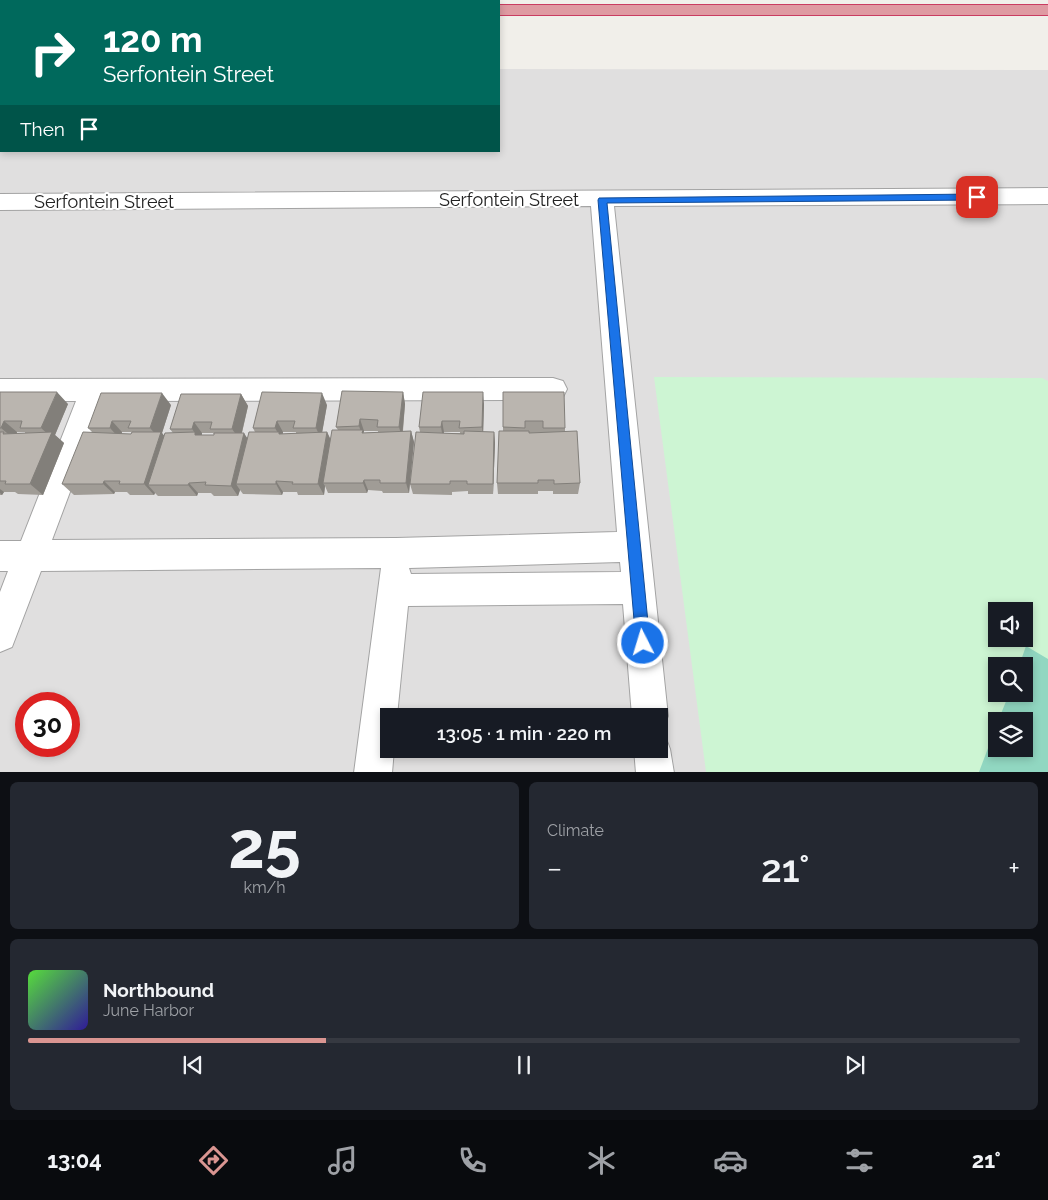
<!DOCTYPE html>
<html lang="en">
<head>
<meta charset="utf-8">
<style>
  :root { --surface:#171b24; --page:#242831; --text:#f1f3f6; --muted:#9ea1a6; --line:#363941; --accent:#da9591 }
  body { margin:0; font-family:Raleway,sans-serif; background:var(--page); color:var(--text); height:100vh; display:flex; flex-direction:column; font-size:19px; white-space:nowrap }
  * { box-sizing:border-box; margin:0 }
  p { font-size:16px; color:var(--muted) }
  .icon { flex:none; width:28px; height:28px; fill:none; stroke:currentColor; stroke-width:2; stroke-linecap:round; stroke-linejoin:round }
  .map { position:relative; height:772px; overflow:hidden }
  .panel { display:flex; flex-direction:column; gap:10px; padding:10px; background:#0d0f14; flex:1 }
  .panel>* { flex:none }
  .banner { position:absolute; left:0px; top:0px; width:500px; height:152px; box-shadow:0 2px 8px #0003; background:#00695c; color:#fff; overflow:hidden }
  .tools { position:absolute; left:988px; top:602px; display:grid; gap:10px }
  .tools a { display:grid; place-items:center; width:45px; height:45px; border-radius:0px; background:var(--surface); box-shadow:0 2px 8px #0003; font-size:25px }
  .speed { position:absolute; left:15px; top:692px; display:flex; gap:10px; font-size:25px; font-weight:700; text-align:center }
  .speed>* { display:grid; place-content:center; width:65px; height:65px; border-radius:50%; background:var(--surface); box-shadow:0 2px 8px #0003; line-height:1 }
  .speed .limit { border:8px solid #d22; background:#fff; color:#111 }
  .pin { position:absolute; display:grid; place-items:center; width:42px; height:42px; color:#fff; margin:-21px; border-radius:10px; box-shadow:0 2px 8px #0006 }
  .me { position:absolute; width:55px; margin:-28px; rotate:355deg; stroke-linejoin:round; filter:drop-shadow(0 0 4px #0008) }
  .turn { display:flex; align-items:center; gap:18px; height:105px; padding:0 20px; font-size:22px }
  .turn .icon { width:65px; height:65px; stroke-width:2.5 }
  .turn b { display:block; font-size:35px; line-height:42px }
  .then { display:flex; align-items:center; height:48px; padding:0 20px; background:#0003; gap:10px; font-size:19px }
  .big { font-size:38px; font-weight:600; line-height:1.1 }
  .panel .tile { flex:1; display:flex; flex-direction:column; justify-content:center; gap:8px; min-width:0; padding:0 18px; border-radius:8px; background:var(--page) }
  .panel .dial { align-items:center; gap:0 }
  .dial b { font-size:65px; line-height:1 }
  .song { display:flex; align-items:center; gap:15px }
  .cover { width:60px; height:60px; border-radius:8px; background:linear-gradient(135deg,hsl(110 70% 55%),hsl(250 70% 35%)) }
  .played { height:5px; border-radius:2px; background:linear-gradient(90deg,var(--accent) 30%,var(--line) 30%) }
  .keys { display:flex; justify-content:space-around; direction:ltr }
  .heat { display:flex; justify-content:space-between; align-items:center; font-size:28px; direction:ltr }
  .panel .tiles { flex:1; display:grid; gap:10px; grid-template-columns:1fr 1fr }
  .tile:last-child { grid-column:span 2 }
  .trip { position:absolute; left:380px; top:708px; width:288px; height:50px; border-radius:0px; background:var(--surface); box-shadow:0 2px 8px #0003; font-weight:600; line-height:50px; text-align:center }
  .tab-bar { display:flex; height:80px; justify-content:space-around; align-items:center; background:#090b0e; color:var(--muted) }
  .tab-bar .icon { width:35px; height:35px }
  .tab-bar .current { color:var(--accent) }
  .tab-bar b { font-size:22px; color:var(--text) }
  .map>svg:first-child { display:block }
  .residential { fill:#e0dfdf; fill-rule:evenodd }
  .park { fill:#cdf5d3; fill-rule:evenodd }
  .pitch { fill:#91d7c1 }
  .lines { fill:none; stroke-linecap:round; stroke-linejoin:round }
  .minor-casing { stroke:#a3a3a3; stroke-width:2 }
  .highway-casing { stroke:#ca3c61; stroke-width:2 }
  .minor { fill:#fff; fill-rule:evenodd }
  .highway { fill:#df9aa2; fill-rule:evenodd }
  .wall { fill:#a09c96; fill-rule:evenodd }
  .shaded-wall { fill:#827f7a }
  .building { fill:#bab5af; stroke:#827f7a }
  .route { fill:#1a73e8; stroke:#114b97 }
  .labels { text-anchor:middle; stroke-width:4; stroke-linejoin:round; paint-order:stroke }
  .street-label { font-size:18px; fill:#222; stroke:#fff }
</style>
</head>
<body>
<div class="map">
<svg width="1048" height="773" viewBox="0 0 1048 773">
  <rect width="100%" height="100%" fill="#f1efea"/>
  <!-- residential -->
  <path class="residential" d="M0 67 1 151H499V69L1048 70V772L0 773ZM996 611H1024V639H996ZM996 666H1024V694H996ZM26 704H69V746H26ZM389 716H659V749H389ZM996 721H1024V749H996Z"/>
  <!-- park -->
  <path class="park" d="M654 377 1042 378 1048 381V772H706ZM996 611H1024V639H996ZM996 666H1024V694H996ZM996 721H1024V749H996Z"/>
  <!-- pitch -->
  <polygon class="pitch" points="1026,646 1048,659 1048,772 979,772 996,727 996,749 1024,749 1024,721 998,721 1009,694 1024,694 1024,666 1019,666"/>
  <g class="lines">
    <!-- minor casing -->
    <g class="minor-casing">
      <g id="minor">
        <path d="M1048 188V204L614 206 668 716 663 729 659 730V716H632L623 604 408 606 397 716H389V749H394L392 773H354L381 568 41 571 12 647 0 652V592L8 571H0V541H21L76 401H0V379L553 378 563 381 567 389 563 397 553 400 104 401 52 540 396 538 617 532 591 206 0 210V194ZM620 562 621 572 411 574 409 568Z"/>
        <polygon points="659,733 665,736 670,749 674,773 636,773 634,749 659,749"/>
      </g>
    </g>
    <!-- highway casing -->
    <g class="highway-casing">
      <g id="highway">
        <rect x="499" y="5" width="549" height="10"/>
        <rect x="0" y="6" width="1" height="10"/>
      </g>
    </g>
    <!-- minor -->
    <use href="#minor" class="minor"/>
    <!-- highway -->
    <use href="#highway" class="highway"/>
  </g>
  <!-- wall -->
  <g class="wall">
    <path d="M0 392 68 404 55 435 64 443 43 495 18 494 15 492H4L2 495H0ZM17 432H25V433H17Z"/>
    <path d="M403 392 405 404 403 431H411L414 442 409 493H383L382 491 368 490 367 493H328L325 486 324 495H298L297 492H283L282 495 243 494 240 490 238 496H214L211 493H198L197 496H158L155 493 154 495H130L127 492H115L114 494 74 495 62 484 92 432 88 428 171 405 162 433 164 436 173 433 170 429 241 394 248 406 242 433 247 438 255 432 253 428 327 405 322 432H327L331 440 338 430 336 427ZM364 431H378V432L363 433ZM122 432H132L131 434H122ZM283 432H296V433L283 434ZM202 433H213L214 434V435H202Z"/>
    <polygon points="503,392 565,428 565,431 580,483 578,494 553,494 553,491 538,491 538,494 498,494 497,483 503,431"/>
    <path d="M484 404 483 432H494L495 443 493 494H468V491L452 492V495L413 494 410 484 420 432 419 427ZM444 432H460V433H444Z"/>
  </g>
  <!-- shaded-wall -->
  <g class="shaded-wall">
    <polygon points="57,392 68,404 55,435 64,443 43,495 30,484 50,436 41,428"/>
    <polygon points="403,392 405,404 402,438 399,427"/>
    <polygon points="483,392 484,404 483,439 482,427"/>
    <polygon points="162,393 171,405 162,433 170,443 148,485 155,493 154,495 144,484 159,438 150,428"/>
    <polygon points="322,393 327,405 321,439 316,428"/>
    <polygon points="241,394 248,406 240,440 232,429"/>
    <polygon points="360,419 364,431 363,438 359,426"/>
    <polygon points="4,421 17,432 14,439 1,428"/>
    <polygon points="112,421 122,432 120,439 110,428"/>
    <polygon points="277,421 283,432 282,437 285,445 275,428"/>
    <polygon points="442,421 444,432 443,439 441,427"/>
    <polygon points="194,422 202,433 201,440 195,435 195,433 192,429"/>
    <polygon points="411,431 414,442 409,493 406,483"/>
    <polygon points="327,432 332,443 323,483 325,486 324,495 318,484"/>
    <polygon points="494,432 495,443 493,494 493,484"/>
    <polygon points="244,433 251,444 236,484 240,490 238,496 231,486"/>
    <polygon points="364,480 368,490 367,493 363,483"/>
    <polygon points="104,481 115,492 114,494 103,484"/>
    <polygon points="276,481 283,492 282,495 276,484"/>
    <polygon points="189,483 198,493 197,496 188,485"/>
    <polygon points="0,489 4,492 2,495 0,493"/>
  </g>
  <!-- building -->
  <g class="building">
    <polygon points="342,391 403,392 399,427 377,427 378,420 360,419 359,426 336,427"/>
    <polygon points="0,392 57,392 41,428 20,428 22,421 4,421 1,428 0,428"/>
    <polygon points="262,392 322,393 316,428 293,428 295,421 277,421 275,428 253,428"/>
    <polygon points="423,392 483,392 482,427 459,428 460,421 442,421 441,427 419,427"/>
    <polygon points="503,392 564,392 565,428 543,428 543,421 525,421 525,428 503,427"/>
    <polygon points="101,393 162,393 150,428 128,428 131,421 112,421 110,428 88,428"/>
    <polygon points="181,394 241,394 232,429 210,429 212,422 194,422 192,429 170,429"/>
    <polygon points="332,430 363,430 362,433 411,431 406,483 380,483 380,480 364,480 363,483 323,483"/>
    <polygon points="464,431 494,432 493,484 467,484 467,481 450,481 450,484 410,484 416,432 464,434"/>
    <polygon points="499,431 529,431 529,433 577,431 580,483 554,484 554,480 538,480 538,483 497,483"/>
    <polygon points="0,432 4,432 3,434 52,432 30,484 5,484 6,481 0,481"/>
    <polygon points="83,432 131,434 132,432 161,432 144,484 119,484 120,481 104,481 103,484 62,484"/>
    <polygon points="195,432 195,435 214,435 214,433 244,433 231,486 205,485 206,482 189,483 188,485 148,485 165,433"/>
    <polygon points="249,432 279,432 279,434 327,432 318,484 292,484 293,482 276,481 276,484 236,484"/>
  </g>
  <!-- route -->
  <polygon class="route" points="977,194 982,197 977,200 607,203 650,643 648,648 643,650 638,648 636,643 598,200 599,198"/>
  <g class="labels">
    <!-- street labels -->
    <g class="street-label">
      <text x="509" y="206">Serfontein Street</text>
      <text x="104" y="208">Serfontein Street</text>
    </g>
  </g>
</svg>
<div class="tools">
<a><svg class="icon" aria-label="sound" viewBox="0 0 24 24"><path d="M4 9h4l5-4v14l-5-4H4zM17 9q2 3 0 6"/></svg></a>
<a><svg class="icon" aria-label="search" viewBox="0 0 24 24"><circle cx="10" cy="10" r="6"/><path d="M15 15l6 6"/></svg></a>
<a><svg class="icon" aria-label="layers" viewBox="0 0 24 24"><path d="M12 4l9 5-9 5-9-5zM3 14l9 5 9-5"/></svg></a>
</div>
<div class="speed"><div class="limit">30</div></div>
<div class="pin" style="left:977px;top:197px;background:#d93025"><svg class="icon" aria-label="arrive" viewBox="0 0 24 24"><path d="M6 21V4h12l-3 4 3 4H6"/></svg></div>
<svg class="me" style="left:643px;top:643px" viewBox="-20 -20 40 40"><circle r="17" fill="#1a73e8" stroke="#fff" stroke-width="3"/><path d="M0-11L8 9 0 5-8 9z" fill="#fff"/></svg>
<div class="trip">13:05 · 1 min · 220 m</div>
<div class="banner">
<div class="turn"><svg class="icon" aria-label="right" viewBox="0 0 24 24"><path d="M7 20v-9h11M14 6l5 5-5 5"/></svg><div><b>120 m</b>Serfontein Street</div></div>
<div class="then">Then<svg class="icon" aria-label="arrive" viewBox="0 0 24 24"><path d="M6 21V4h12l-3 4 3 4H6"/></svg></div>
</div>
</div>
<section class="panel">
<div class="tiles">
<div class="tile dial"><b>25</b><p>km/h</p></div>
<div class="tile"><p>Climate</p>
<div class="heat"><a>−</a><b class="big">21°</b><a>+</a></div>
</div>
<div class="tile">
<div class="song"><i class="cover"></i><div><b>Northbound</b><p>June Harbor</p></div></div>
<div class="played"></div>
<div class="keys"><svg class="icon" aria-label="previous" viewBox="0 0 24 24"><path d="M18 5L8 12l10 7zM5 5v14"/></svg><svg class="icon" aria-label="pause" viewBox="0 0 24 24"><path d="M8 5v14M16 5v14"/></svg><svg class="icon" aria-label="next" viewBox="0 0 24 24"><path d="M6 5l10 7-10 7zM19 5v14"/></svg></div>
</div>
</div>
</section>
<nav class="tab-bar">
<b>13:04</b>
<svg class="icon current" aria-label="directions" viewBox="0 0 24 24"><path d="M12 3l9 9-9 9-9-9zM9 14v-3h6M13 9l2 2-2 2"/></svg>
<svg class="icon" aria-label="music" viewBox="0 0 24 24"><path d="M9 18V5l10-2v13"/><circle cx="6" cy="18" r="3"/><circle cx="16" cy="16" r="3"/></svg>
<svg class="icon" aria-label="phone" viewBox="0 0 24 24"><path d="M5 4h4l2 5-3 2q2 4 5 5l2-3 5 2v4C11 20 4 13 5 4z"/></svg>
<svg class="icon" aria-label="climate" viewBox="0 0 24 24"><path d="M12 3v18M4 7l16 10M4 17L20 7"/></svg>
<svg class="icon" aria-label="car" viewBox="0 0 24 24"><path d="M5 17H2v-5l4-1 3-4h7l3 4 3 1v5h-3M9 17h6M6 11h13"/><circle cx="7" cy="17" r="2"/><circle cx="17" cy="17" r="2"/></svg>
<svg class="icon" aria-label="filters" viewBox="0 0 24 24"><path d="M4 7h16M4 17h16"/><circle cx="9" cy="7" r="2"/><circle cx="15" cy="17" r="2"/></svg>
<b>21°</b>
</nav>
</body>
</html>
